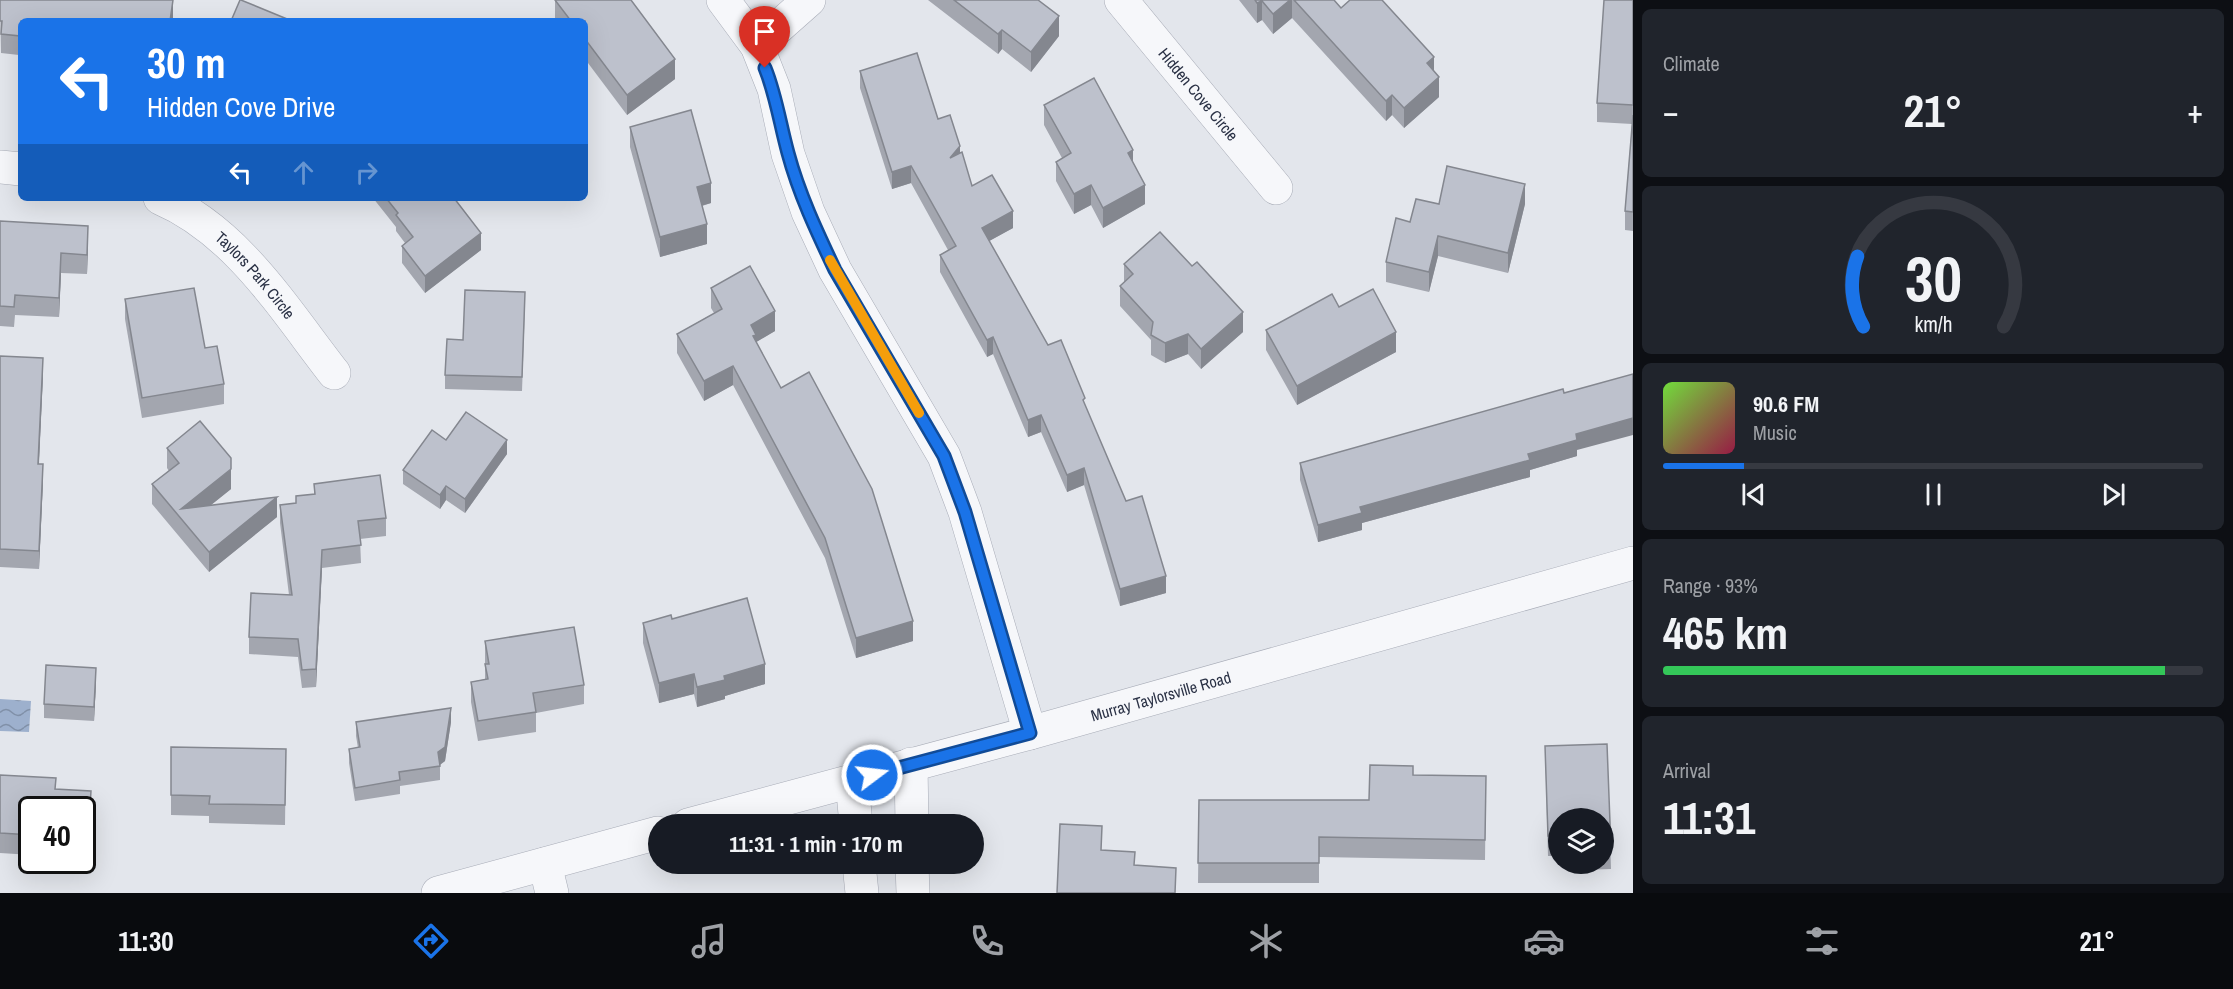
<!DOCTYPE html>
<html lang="en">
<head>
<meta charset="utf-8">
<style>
  :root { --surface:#171b24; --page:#20242c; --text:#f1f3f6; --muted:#9ea1a6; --line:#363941; --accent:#1a73e8 }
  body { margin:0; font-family:"Archivo Narrow",sans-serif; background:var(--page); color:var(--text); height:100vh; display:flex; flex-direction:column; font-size:22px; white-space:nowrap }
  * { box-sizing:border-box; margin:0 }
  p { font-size:20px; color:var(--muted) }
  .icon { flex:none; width:33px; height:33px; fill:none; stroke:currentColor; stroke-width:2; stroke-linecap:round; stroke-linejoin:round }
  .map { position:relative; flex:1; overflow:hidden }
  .details { display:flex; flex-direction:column; gap:9px; padding:9px; background:#0d0f14; width:600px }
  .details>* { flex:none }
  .top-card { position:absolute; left:18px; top:18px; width:570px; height:183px; border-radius:9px; box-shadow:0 6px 24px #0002; background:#1a73e8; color:#fff; overflow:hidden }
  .buttons { position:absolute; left:1548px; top:808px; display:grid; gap:12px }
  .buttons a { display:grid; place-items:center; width:66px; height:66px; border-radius:50%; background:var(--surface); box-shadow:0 6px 24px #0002; font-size:30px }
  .speed { position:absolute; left:18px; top:796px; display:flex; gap:12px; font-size:30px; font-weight:700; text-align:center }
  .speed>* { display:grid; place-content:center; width:78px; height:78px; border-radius:50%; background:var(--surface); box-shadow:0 6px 24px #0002; line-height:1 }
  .speed .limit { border:3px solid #111; border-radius:9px; background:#fff; color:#111 }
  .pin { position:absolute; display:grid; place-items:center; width:51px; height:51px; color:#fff; margin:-62px -26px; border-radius:50% 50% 50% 0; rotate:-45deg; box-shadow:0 0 6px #0007 }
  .pin .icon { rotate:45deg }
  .me { position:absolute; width:66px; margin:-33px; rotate:75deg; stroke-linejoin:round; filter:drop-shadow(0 0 4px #0008) }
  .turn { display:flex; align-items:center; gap:21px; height:126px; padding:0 30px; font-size:27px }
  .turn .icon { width:78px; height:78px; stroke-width:2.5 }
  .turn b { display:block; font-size:42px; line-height:51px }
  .lanes { display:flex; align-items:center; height:57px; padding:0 30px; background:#0003; justify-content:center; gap:30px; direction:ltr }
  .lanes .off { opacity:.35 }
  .big { font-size:45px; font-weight:700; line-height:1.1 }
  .details .widget { flex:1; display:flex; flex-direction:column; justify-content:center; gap:9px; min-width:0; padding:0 21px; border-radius:9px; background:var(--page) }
  .details .dial { align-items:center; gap:0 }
  .dial svg { height:156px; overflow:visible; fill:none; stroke:var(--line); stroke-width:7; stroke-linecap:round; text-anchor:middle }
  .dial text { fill:var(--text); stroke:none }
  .song { display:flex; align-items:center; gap:18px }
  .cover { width:72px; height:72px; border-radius:9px; background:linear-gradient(135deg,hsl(100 70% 55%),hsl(340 70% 35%)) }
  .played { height:6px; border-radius:3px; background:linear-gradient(90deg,var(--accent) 15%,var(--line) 15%) }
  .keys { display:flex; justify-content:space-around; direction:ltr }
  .heat { display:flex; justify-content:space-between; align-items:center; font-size:33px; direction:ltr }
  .charge { height:9px; border-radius:4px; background:linear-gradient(90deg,#34c759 93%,var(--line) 0) }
  .trip { position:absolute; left:648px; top:814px; width:336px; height:60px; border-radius:30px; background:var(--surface); box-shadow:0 6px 24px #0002; font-weight:700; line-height:60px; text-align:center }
  .tab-bar { display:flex; height:96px; justify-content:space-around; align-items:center; background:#090b0e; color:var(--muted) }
  .tab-bar .icon { width:42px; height:42px }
  .tab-bar .active { color:var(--accent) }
  .tab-bar b { font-size:27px; color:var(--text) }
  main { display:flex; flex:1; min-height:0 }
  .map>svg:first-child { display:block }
  .water { fill:url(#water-waves) }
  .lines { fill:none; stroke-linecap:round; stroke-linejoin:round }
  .minor-casing { stroke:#a8acb7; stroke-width:34 }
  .minor { stroke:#f6f7fa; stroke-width:33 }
  .wall { fill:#a3a6af }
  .shaded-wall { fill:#84878f }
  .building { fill:#bdc1cc; stroke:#84878f; stroke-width:1.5 }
  .route-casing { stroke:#114b97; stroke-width:15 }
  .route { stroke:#1a73e8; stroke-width:10 }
  .slow { stroke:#f59e0b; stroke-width:10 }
  .labels { text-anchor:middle; stroke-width:4.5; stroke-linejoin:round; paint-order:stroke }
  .street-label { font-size:16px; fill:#2a3145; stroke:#f3f5f9 }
</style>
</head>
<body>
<main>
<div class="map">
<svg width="1633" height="893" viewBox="0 0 1633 893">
  <defs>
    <pattern id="water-waves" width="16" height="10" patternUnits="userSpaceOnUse" patternTransform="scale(1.5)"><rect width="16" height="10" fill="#9db0cd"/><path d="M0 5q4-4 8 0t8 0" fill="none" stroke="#8090a8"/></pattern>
  </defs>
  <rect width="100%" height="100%" fill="#e3e6ec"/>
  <!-- water -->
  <polygon class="water" points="0,699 31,701 29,732 0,731"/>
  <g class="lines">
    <!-- minor casing -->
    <g class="minor-casing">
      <g id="minor">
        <polyline points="723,0 757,46 774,89 788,154 808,212 835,270 944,456 965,512 1030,733"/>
        <path id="s1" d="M1121 0 1276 188"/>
        <polyline points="757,46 809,0"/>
        <polyline points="0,167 21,169"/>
        <path id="s2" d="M160 198C237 231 284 309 334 373"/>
        <polyline points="911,764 912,825"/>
        <polyline points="852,781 856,825"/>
        <path id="s3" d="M688 825 1030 733 1633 563"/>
        <polyline points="545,864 552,893"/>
        <polyline points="859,864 862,893"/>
        <polyline points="912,864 913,893"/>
        <polyline points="438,893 658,833"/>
      </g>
    </g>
    <!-- minor -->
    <use href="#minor" class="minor"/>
  </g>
  <!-- wall -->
  <g class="wall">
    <polygon points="0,0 173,17 173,21 21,21 21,65 19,64 19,55 1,53"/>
    <polygon points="555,0 675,79 627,115 585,59 585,21 556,21 555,20"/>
    <polygon points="928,0 1038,0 1059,36 1031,72 1002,49 998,54"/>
    <polygon points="1239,0 1334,0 1341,8 1434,71 1439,97 1404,128 1392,115 1386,121 1292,18 1273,34 1262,20 1257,23"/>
    <polygon points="1633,0 1633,231 1625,230 1625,211 1632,124 1597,122 1597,103 1617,1"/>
    <polygon points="860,71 938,119 960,153 972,186 1013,228 989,241 1048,345 1085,406 1166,593 1120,606 1084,485 1067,492 1041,432 1028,437 993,354 987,357 940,272 940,255 948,250 911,183 892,189 860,88"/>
    <polygon points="1044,105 1133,162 1145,204 1103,228 1091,205 1074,214 1056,181 1056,162 1062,158 1044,125"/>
    <polygon points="630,127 711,203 702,206 707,244 660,257 630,147"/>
    <polygon points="373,198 454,198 481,250 425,293 402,263 402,246 405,243 396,231 396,227"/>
    <polygon points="1439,204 1525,204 1508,273 1438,256 1429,292 1386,282 1386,262 1410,222"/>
    <polygon points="0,221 88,246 87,274 61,273 59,317 15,315 14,327 0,326"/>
    <polygon points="1124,264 1243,332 1201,369 1188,354 1165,363 1151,355 1151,340 1120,306 1120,286 1124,282"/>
    <polygon points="711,288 775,331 756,342 913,641 856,658 825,558 733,385 704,401 677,353 677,334 714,313 711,308"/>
    <polygon points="125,299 224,384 224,404 142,418 125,319"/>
    <polygon points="525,306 522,391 445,389 445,375 463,340"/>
    <polygon points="1339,307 1396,352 1297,405 1266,350 1266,330"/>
    <polygon points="0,356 43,375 39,464 43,481 39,569 0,567"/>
    <polygon points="446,440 507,454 465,513 446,500 440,509 403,484 403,470"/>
    <polygon points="167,448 231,489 211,505 277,517 209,572 152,504 152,484 169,471 167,468"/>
    <polygon points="1577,450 1577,456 1530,470 1530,477 1362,523 1362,530 1318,542 1300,480 1300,463"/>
    <polygon points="314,484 386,518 386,536 360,539 361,563 322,568 316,687 302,688 298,657 249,654 249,637 289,595 280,523 280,505 296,503 296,496 314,494"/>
    <polygon points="672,619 765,684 725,696 725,699 697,707 694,694 659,703 643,643 643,623"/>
    <polygon points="485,641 584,685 584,704 536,713 536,732 478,741 471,702 471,682 485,679"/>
    <polygon points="96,682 94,721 44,718 44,704"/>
    <polygon points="356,722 451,722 445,761 440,765 440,780 400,786 400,794 355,801 349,763 349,749 358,748 356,736"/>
    <polygon points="1607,744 1611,869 1581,870 1581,864 1604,864 1604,819 1558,819 1558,856 1548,856 1545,746"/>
    <polygon points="171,747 286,749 285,825 209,823 209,816 171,815"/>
    <polygon points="0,775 56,789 91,811 88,858 82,858 82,810 32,810 32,855 0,853"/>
    <polygon points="1413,775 1486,776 1485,860 1319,857 1319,883 1198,883 1199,800 1369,800"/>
  </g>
  <!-- shaded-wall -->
  <g class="shaded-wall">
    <polygon points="173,0 173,21 170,21"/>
    <polygon points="1290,0 1292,0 1292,18 1273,34 1273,14"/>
    <polygon points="1262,1 1262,20 1257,23 1257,3"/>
    <polygon points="1059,16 1059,36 1031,72 1031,52"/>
    <polygon points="1002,30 1002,49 998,54 998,34"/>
    <polygon points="1434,57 1434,77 1427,63"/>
    <polygon points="675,59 675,79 627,115 627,95"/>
    <polygon points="1439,77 1439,97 1404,128 1404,108"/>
    <polygon points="1392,95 1392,115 1386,121 1386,101"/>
    <polygon points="960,146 960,163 950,158"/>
    <polygon points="1133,150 1133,170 1128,153"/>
    <polygon points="911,166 911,183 892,189 892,172"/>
    <polygon points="711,183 711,203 697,207 697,187"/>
    <polygon points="1525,184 1525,204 1508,273 1508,253"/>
    <polygon points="1091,185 1091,205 1074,214 1074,194"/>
    <polygon points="1145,185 1145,204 1103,228 1103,208"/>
    <polygon points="1013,211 1013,228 982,245 982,228"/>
    <polygon points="707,224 707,244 660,257 660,237"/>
    <polygon points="88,226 88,246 87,274 87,255"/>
    <polygon points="481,233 481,250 425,293 425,276"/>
    <polygon points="1438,236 1438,256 1429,292 1429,272"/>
    <polygon points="61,253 61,273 59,317 59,298"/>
    <polygon points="775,311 775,331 753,344 751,325"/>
    <polygon points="1243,312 1243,332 1201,369 1201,349"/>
    <polygon points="1396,332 1396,352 1297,405 1297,386"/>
    <polygon points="1188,334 1188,354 1165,363 1165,343"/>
    <polygon points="993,337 993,354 987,357 987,340"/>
    <polygon points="43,358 43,375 38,481 38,464"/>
    <polygon points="733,366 733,385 704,401 704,381"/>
    <polygon points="1041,415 1041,432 1028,437 1028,420"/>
    <polygon points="1633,418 1633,435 1577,450 1577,456 1530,470 1530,477 1362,523 1362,530 1318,542 1318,525 1360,507 1576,434"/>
    <polygon points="507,440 507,454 465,513 465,499"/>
    <polygon points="43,464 43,481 39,569 39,551"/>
    <polygon points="1084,468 1084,485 1067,492 1067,475"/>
    <polygon points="231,469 231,489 186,525 181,509"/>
    <polygon points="446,486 446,500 440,509 440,495"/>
    <polygon points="277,497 277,517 209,572 209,552"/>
    <polygon points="322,550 322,568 316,687 316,669"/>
    <polygon points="1166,576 1166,593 1120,606 1120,589"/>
    <polygon points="913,621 913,641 856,658 856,638"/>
    <polygon points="765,664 765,684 725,696 725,699 697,707 697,687 724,676"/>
    <polygon points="96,668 96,682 94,721 94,707"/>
    <polygon points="694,674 694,694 659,703 659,683"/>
    <polygon points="451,708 451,722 445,761 438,766 438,752"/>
    <polygon points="91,791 91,811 88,858 88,838"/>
  </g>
  <!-- building -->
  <g class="building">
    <polygon points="0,0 173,0 170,21 172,21 21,21 21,46 19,45 20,36 1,34 2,21 0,21"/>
    <polygon points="240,0 241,0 292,21 231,21"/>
    <polygon points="555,0 631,0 675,59 627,95 585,39 585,21 571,21"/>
    <polygon points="954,0 1038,0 1059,16 1031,52 1002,30 998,34"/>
    <polygon points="1255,0 1290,0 1273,14 1262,1 1257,3"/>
    <polygon points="1294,0 1334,0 1341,8 1350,0 1382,0 1434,57 1427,63 1439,77 1404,108 1392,95 1386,101"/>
    <polygon points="1604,0 1633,0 1633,105 1597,103"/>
    <polygon points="917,53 938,119 950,115 960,146 950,158 962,152 972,186 992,175 1013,211 982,228 1048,345 1061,340 1085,398 1083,400 1126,501 1142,496 1166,576 1120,589 1084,468 1067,475 1041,415 1028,420 993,337 987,340 940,255 956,246 911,166 892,172 860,71"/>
    <polygon points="1094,78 1133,150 1128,153 1145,185 1103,208 1091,185 1074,194 1056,162 1071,153 1044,105"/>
    <polygon points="691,110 711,183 697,187 707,224 660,237 630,127"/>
    <polygon points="1633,115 1633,212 1625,211"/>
    <polygon points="1447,166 1525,184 1508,253 1438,236 1429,272 1386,262 1396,218 1410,222 1416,199 1439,204"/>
    <polygon points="386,198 454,198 481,233 425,276 402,246 413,237 396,215 398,213"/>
    <polygon points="0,221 88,226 87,255 61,253 59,298 15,295 14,307 0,306"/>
    <polygon points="1160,232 1192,266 1197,262 1243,312 1201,349 1188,334 1165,343 1151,335 1153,322 1120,286 1133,274 1124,264"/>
    <polygon points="750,266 775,311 751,325 756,335 753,336 781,388 809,372 872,489 913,621 856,638 825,538 733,366 704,381 677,334 722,309 711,288"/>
    <polygon points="194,288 205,348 217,346 224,384 142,398 125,299"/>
    <polygon points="1373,289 1396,332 1297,386 1266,330 1332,294 1339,307"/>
    <polygon points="465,290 525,292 522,377 445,375 447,339 463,340"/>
    <polygon points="0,356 43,358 38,464 43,464 39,551 0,549"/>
    <polygon points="1633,374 1633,418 1576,434 1577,440 1528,454 1530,460 1360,507 1362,513 1318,525 1300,463 1563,389 1564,393"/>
    <polygon points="466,412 507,440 465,499 446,486 440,495 403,470 432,430 446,440"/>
    <polygon points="200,421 231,458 231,469 181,509 277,497 209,552 152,484 179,463 167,448"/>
    <polygon points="380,475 386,518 358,521 361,545 322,550 316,669 302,670 298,639 249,637 251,593 292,595 280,505 296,503 296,496 315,494 314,484"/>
    <polygon points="747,598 765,664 724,676 725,680 697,687 694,674 659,683 643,623 671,615 672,619"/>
    <polygon points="574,627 584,685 533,693 536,712 478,721 471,682 488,679 485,664 489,664 485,641"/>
    <polygon points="46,665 96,668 94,707 44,704"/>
    <polygon points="451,708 445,747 438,752 440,766 399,772 400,780 355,788 349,749 360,747 356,722"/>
    <polygon points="1607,744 1611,849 1604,849 1604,819 1558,819 1558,836 1548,836 1545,746"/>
    <polygon points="171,747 286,749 285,805 209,804 210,796 171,795"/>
    <polygon points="1370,765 1413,766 1413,775 1486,776 1485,840 1319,837 1319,863 1198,863 1199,800 1369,800"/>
    <polygon points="0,775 56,778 55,789 91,791 88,838 82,838 82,810 32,810 32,835 0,833"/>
    <polygon points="1060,824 1102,826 1101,850 1135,852 1134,865 1176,868 1175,893 1057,893"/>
  </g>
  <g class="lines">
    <!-- route casing -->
    <g class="route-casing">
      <path id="route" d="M765 68C776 95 780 124 788 153 799 194 817 232 835 270L944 456 965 512 1030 733 872 775"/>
    </g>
    <!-- route -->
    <use href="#route" class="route"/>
    <!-- slow -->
    <polyline class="slow" points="830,260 919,413"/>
  </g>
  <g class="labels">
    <!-- street labels -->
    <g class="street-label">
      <text dy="6" stroke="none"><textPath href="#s1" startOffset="122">Hidden Cove Circle</textPath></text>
      <text dy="6" stroke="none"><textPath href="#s2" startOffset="124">Taylors Park Circle</textPath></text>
      <text dy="6" stroke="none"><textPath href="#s3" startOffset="490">Murray Taylorsville Road</textPath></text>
    </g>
  </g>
</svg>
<div class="buttons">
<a><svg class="icon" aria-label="layers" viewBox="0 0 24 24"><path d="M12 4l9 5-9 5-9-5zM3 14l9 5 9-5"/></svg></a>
</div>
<div class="speed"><div class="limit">40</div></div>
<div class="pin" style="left:765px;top:68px;background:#d93025"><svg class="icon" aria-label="arrive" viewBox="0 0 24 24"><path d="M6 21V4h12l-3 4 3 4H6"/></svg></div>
<svg class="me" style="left:872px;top:775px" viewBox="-20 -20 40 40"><circle r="17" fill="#1a73e8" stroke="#fff" stroke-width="3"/><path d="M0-11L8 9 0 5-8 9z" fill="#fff"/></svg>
<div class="trip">11:31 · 1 min · 170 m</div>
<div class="top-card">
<div class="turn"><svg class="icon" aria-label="left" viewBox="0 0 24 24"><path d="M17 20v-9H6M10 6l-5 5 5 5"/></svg><div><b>30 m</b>Hidden Cove Drive</div></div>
<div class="lanes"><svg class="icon" aria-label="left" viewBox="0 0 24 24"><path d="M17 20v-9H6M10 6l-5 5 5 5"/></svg><svg class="icon off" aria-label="ahead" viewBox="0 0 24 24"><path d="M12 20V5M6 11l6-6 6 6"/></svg><svg class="icon off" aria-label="right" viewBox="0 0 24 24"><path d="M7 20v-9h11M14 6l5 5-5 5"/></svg></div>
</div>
</div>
<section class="details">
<div class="widget"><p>Climate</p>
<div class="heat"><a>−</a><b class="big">21°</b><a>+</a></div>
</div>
<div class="widget dial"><svg viewBox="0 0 100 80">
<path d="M14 69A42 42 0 1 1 86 69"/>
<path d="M14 69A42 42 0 0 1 11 33" stroke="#1a73e8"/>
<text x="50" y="56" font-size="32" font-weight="700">30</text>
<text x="50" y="72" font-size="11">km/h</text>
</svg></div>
<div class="widget">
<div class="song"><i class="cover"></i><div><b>90.6 FM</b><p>Music</p></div></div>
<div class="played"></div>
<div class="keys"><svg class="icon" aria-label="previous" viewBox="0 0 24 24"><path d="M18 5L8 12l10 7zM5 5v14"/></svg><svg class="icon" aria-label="pause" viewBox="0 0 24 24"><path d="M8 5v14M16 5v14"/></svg><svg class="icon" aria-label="next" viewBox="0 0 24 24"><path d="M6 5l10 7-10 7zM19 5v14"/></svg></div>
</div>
<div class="widget"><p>Range · 93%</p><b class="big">465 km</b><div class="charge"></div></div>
<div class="widget"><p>Arrival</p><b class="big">11:31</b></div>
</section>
</main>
<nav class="tab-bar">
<b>11:30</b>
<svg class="icon active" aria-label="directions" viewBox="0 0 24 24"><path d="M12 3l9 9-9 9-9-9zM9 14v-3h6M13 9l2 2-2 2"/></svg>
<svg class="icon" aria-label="music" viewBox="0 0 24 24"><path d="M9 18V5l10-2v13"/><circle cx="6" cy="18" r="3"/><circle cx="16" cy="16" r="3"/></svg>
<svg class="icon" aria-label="phone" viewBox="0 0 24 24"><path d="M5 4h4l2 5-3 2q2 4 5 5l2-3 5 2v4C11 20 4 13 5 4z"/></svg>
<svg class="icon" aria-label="climate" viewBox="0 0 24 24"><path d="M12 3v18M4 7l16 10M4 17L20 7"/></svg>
<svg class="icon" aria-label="car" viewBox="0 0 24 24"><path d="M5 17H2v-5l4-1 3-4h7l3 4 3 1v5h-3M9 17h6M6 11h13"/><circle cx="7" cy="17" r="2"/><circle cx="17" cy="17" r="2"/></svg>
<svg class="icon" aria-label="filters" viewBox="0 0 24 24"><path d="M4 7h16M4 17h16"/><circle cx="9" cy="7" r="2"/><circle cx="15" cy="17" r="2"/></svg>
<b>21°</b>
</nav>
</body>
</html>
